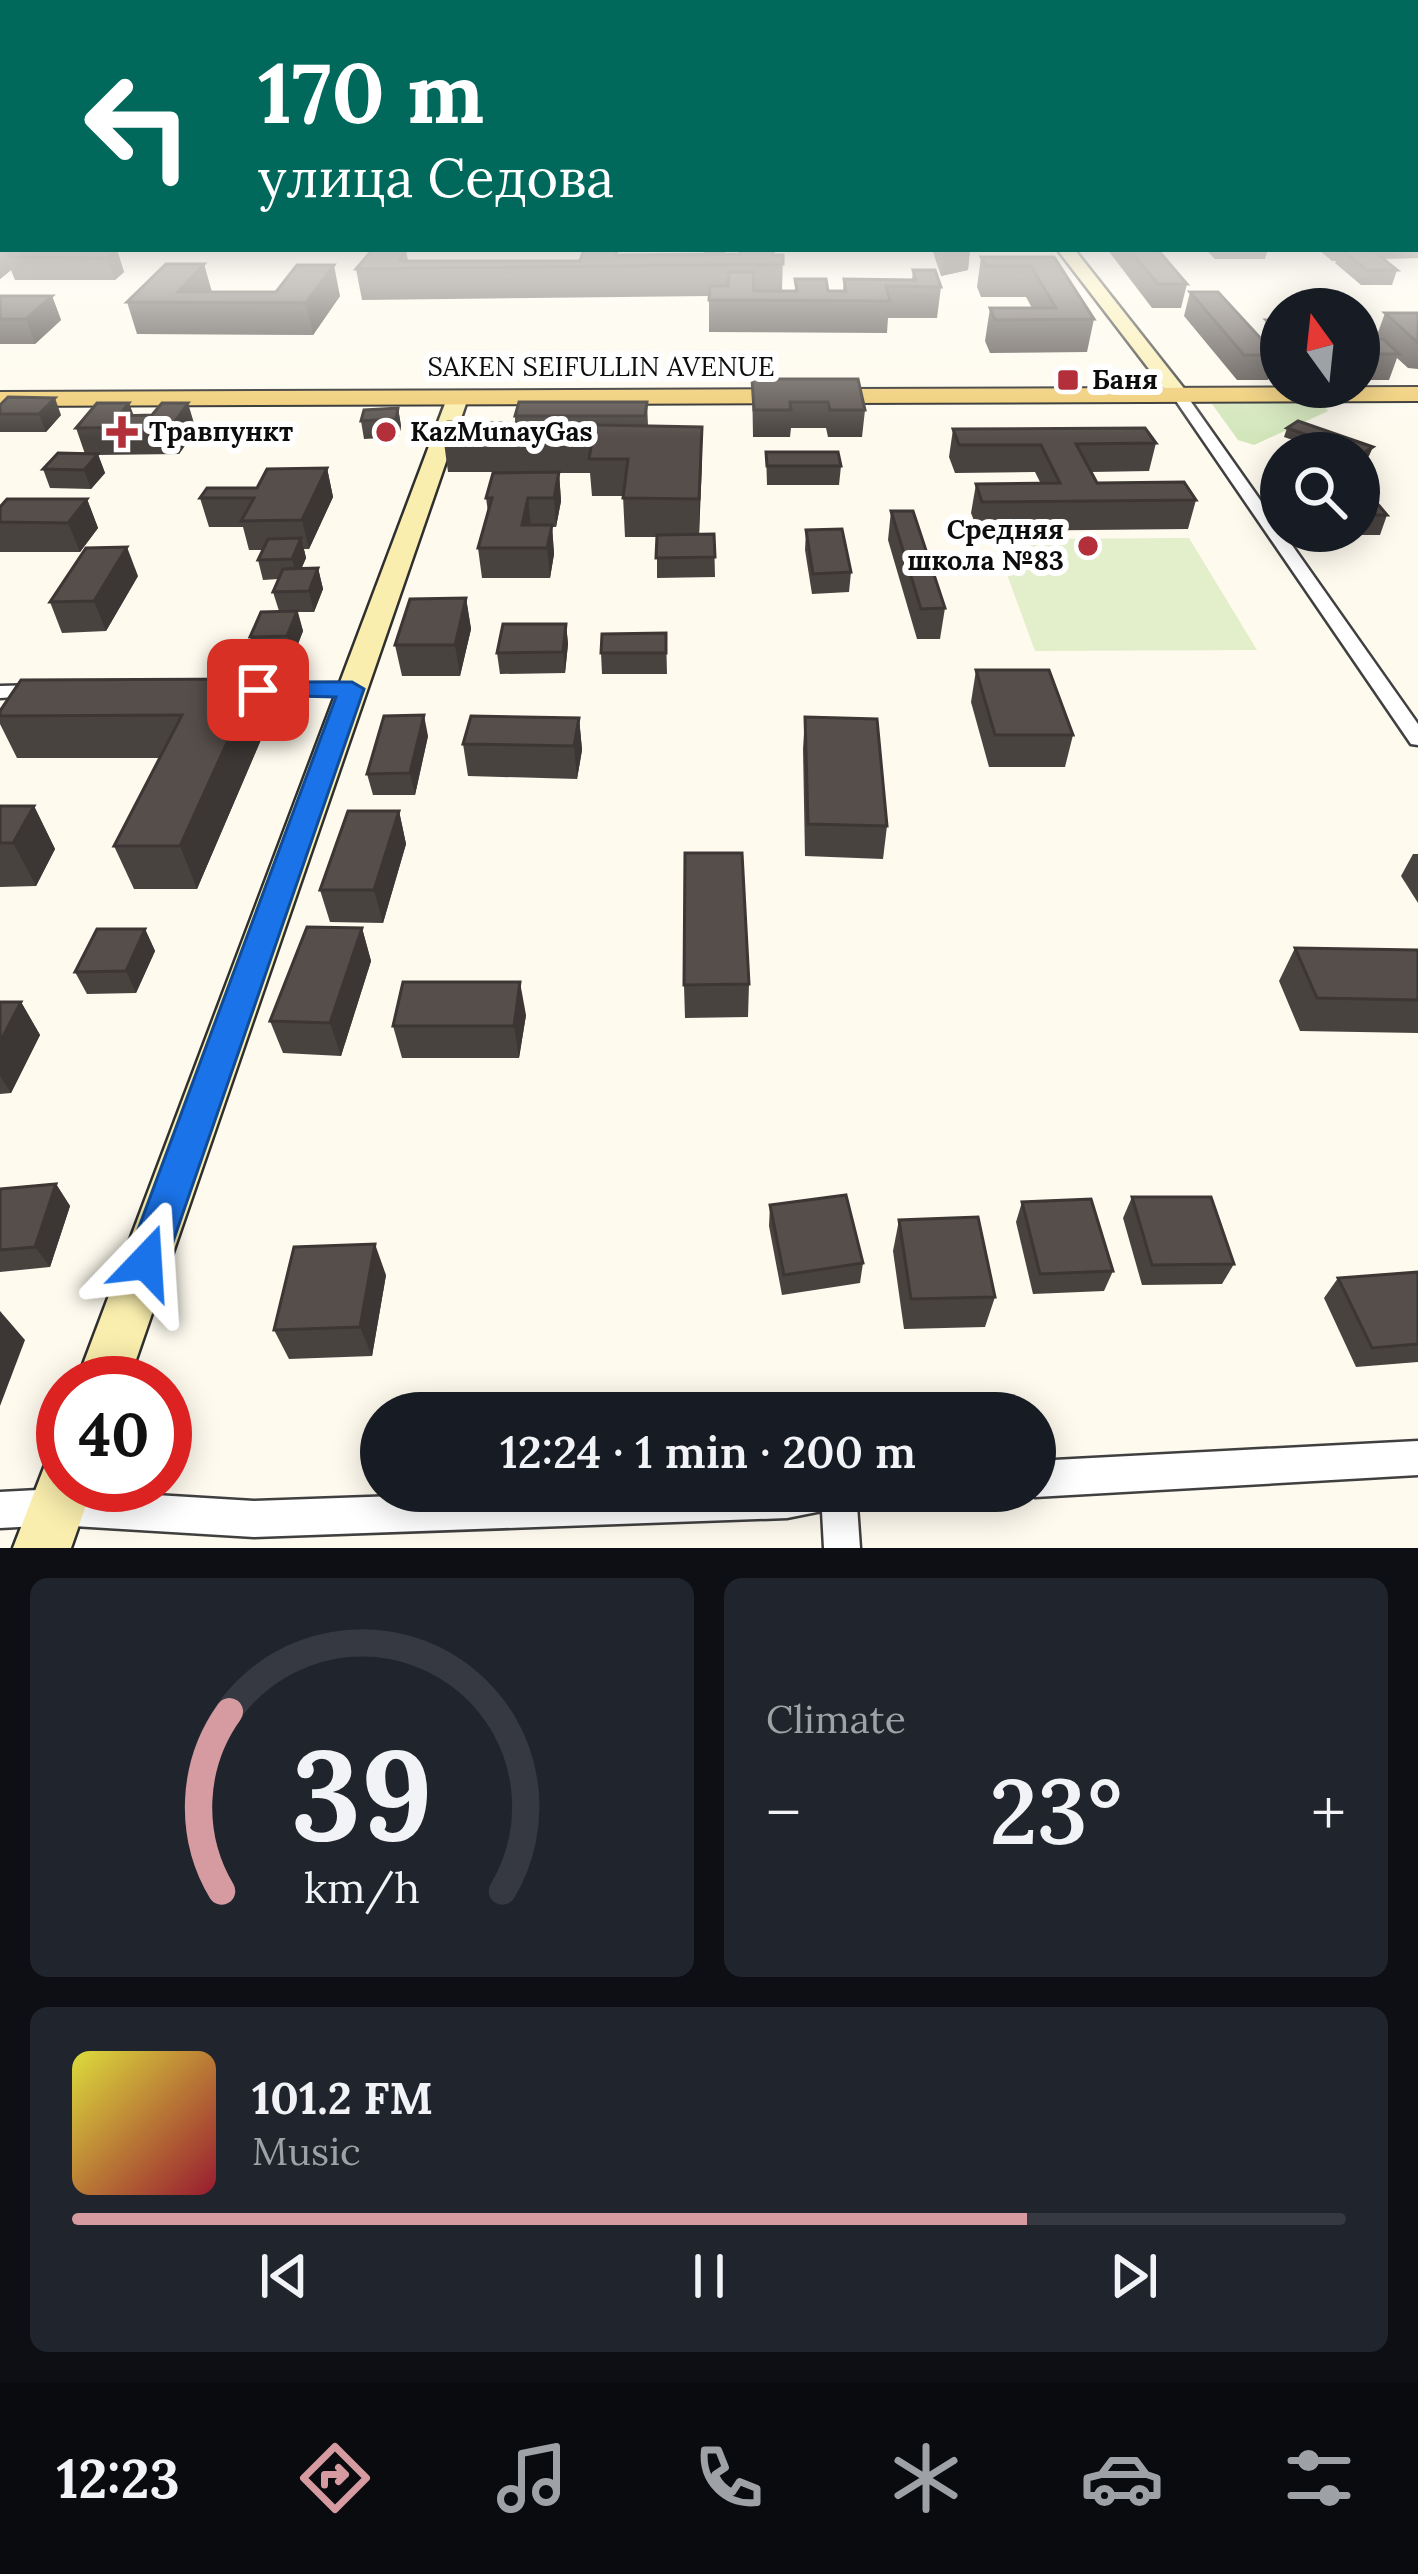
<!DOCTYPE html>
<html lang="en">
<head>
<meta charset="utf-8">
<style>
  :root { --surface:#171b24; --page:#20242c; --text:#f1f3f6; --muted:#9ea1a6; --line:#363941; --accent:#d59ba1 }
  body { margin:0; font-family:Lora,serif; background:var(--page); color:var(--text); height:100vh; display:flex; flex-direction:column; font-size:45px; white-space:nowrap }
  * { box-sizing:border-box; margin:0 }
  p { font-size:39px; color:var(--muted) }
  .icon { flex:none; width:66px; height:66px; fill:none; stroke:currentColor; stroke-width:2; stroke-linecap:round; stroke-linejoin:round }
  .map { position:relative; height:1548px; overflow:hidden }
  .panel { display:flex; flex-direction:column; gap:30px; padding:30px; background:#0d0f14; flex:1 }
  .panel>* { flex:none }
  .hud { position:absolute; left:0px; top:0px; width:1419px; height:252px; box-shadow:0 6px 30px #0003; background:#00695c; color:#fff; overflow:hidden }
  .needle { width:78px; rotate:345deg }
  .buttons { position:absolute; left:1260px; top:288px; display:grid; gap:24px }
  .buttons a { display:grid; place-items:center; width:120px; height:120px; border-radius:50%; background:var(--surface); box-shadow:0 6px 30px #0003; font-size:60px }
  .speed { position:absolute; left:36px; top:1356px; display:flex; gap:24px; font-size:60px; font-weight:700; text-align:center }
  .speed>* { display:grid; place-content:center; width:156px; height:156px; border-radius:50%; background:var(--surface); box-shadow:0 6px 30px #0003; line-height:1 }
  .speed .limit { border:18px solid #d22; background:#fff; color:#111 }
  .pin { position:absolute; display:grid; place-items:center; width:102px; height:102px; color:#fff; margin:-51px; border-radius:24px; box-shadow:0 6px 18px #0006 }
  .me { position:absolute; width:132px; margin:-66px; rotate:20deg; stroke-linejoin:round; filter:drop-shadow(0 0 9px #0008) }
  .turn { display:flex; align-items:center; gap:42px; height:252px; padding:0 60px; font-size:54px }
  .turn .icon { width:156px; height:156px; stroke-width:2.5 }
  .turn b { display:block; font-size:84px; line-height:102px }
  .big { font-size:90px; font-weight:600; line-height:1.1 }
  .panel .widget { flex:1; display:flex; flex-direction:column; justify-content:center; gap:18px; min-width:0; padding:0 42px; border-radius:18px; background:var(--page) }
  .panel .dial { align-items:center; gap:0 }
  .dial svg { height:312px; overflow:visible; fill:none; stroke:var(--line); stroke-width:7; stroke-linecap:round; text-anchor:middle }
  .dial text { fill:var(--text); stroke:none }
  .song { display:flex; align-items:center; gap:36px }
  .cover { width:144px; height:144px; border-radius:18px; background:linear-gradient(135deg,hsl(60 70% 55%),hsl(350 70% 35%)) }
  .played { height:12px; border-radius:6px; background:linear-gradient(90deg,var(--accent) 75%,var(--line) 75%) }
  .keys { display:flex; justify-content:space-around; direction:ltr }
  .heat { display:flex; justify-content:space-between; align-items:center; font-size:66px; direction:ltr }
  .panel .tiles { flex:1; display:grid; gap:30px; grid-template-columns:1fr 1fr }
  .widget:last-child { grid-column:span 2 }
  .trip { position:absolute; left:360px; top:1392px; width:696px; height:120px; border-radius:60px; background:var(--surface); box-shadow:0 6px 30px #0003; font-weight:600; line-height:120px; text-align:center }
  .dock { display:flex; height:192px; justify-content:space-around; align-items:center; background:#090b0e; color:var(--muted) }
  .dock .icon { width:84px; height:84px }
  .dock .selected { color:var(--accent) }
  .dock b { font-size:54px; color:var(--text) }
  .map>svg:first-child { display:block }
  .green { fill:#d2e6ba }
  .pitch { fill:#e3eecb }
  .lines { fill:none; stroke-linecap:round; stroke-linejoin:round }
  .street-casing { stroke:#404040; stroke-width:5 }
  .secondary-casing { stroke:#2f2f2f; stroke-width:5 }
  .primary-casing { stroke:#1e1e1e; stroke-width:4 }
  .street { fill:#fff; fill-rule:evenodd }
  .secondary { fill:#f9eead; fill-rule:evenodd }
  .primary { fill:#efca6d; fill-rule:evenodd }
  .wall { fill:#494340 }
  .shaded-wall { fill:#3c3734 }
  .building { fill:#554e4a; stroke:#3c3734; stroke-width:3 }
  .route { fill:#1a73e8; stroke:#114b97; stroke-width:3 }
  .poi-dot { fill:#b32f3a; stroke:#fff; stroke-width:4.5 }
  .labels { text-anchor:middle; stroke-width:12; stroke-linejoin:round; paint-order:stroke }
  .far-street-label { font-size:27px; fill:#0d0d0d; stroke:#fff }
  .far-poi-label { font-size:27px; font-weight:bold; fill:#0d0d0d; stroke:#fff; text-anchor:start }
</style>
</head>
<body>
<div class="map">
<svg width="1418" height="1548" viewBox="0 0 1418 1548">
  <rect width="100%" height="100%" fill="#fefaee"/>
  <!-- green -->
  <polygon class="green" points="1321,402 1328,411 1254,445 1238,440 1212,404"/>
  <!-- pitch -->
  <polygon class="pitch" points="1189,538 1257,650 1035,651 994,539"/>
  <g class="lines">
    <!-- street casing -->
    <g class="street-casing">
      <g id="street">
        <polygon points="1174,392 1184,392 1418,724 1418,745 1411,744 1172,395"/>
        <polygon points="352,683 359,685 362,689 359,693 232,696 222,690 232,684"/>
        <polygon points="39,685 46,687 49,691 46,695 0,698 0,686"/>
        <polygon points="1418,1441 1418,1475 1035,1497 1022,1491 1035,1491 1035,1461"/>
        <polygon points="57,1489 254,1501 540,1491 856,1491 860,1548 824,1548 822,1511 787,1518 254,1537 57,1525 0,1528 0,1492"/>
      </g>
    </g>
    <!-- secondary casing -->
    <g class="secondary-casing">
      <g id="secondary">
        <polygon points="1057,249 1074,249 1186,391 1186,399 1172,399"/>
        <polygon points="449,393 468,398 128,1383 76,1383"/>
        <polygon points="63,1458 63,1485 93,1485 71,1548 13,1548 45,1465"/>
      </g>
    </g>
    <!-- primary casing -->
    <g class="primary-casing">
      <polygon id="primary" points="1418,387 1418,401 0,406 0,392"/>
    </g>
    <!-- street -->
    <use href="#street" class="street"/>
    <!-- secondary -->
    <use href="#secondary" class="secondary"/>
    <!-- primary -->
    <use href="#primary" class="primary"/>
  </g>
  <!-- wall -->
  <g class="wall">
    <polygon points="1418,225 1418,258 1384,259 1397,270 1392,285 1361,285 1335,263 1336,261 1332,261 1319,250 1416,249 1416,226"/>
    <polygon points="0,230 3,249 117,250 124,272 115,280 15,280 11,270 0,279"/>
    <polygon points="406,249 408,261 580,261 617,249 617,255 704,254 704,249 725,249 725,254 783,255 782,291 795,291 795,279 828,291 843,291 844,279 912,280 913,270 941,287 937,318 888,318 887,333 709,332 709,296 362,300 356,269"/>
    <polygon points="932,249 970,249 968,270 941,276"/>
    <polygon points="1107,249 1157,249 1187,284 1181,308 1152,308"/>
    <polygon points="1209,249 1268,249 1265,259 1215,259 1208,252"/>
    <polygon points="981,257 1054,257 1094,319 1087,352 990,353 985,341 990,308 1032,308 1026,297 981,297 977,287"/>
    <polygon points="204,264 212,292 276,292 340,296 313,335 137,334 127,302"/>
    <polygon points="1190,292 1276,355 1268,380 1237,380 1184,316"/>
    <polygon points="0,296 52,296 61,320 35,344 0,344"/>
    <polygon points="1385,313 1418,313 1418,369 1408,368 1397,358 1389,380 1359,380 1359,339 1378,339 1376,338"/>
    <polygon points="1266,320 1281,320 1281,344 1269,344 1261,336"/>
    <polygon points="752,379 865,410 862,437 828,437 826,428 791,428 790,437 753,437"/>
    <polygon points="647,402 648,426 702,427 699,534 714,534 715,577 657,578 657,537 625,537 623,496 592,496 590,473 559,473 561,501 556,527 552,527 554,554 550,578 482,578 478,548 488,512 486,498 533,472 448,472 443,435 515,424 515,416"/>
    <polygon points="129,403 134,416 196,430 179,454 98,455 105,473 91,489 50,488 43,469 85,454 76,428"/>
    <polygon points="0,405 61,415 46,432 0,432"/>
    <polygon points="398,408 401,426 399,437 364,439 361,421"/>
    <polygon points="1287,428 1369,456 1359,463 1359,453 1330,453 1284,437"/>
    <polygon points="953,429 1156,443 1149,471 1091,472 1097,483 1196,500 1188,529 978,531 971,513 976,484 1041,484 1035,472 955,473 949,457"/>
    <polygon points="766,452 841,466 839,485 767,485"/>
    <polygon points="327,468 333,497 309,549 304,549 306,558 301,569 318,568 323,589 314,612 298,612 303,631 293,657 256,658 250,637 279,611 273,592 279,579 263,580 258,560 262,550 249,550 243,527 209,527 200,498 257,488"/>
    <polygon points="1359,482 1387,515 1380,535 1352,535 1349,531 1359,531"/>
    <polygon points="87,499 98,528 80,552 0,552 0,507"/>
    <polygon points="891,511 945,608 940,639 917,639 888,540"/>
    <polygon points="806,530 851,572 849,592 812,594 805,550"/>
    <polygon points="138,576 106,631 62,633 50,602"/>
    <polygon points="466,598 471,629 460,676 402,676 395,645"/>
    <polygon points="566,624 568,644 565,673 500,674 497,653"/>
    <polygon points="666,633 667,674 602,674 601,653"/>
    <polygon points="976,670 1073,735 1065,767 989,767 971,702"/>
    <polygon points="256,679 269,721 197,889 134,889 114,846 160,758 17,758 0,724 0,711"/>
    <polygon points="805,717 887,826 883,859 805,856 803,749"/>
    <polygon points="579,718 582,750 577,779 468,776 463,744"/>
    <polygon points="428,736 415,795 373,795 367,774"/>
    <polygon points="0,806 34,806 55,849 36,886 0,887"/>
    <polygon points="399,811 406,844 383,923 330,922 320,890"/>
    <polygon points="1413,854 1418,854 1418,903 1401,876"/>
    <polygon points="362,928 371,961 341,1056 283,1053 270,1021"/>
    <polygon points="145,929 155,951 136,993 87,994 75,972"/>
    <polygon points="1295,948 1418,950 1418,1033 1300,1031 1279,981"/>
    <polygon points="749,984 748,1017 685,1018 684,985"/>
    <polygon points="0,1002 21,1002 40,1035 11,1093 0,1094"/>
    <polygon points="526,1015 519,1058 402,1058 393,1026"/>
    <polygon points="56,1184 70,1206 50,1267 0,1272 0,1189"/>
    <polygon points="1132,1197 1234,1264 1222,1284 1142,1285 1123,1218"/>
    <polygon points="1022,1202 1113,1271 1104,1291 1033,1294 1016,1222"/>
    <polygon points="770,1205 863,1263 860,1283 782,1295 769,1226"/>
    <polygon points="899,1220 995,1297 985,1327 904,1329 893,1251"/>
    <polygon points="1418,1272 1418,1362 1356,1367 1324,1298 1338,1278"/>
    <polygon points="386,1275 372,1356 289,1359 274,1330"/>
  </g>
  <!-- shaded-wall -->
  <g class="shaded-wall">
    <polygon points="3,238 3,249 21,249 6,257 11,270 0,279 0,241"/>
    <polygon points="944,249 970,249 968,270 941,276"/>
    <polygon points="117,250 124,272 115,280 108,258"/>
    <polygon points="204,264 212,295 178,292"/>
    <polygon points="334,265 340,296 313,335 306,303"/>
    <polygon points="52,296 61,320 35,344 26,319"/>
    <polygon points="55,398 61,415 46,432 39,414"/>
    <polygon points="129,403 137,427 119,416"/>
    <polygon points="188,403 196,430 179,454 171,427"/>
    <polygon points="398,408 401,426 399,437 396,419"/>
    <polygon points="702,427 702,463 699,537 699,499"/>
    <polygon points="1373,447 1369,456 1359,463 1362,454"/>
    <polygon points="98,454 105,473 91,489 84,470"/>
    <polygon points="327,468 333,497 309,549 302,520"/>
    <polygon points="559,472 561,501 556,527 554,498"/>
    <polygon points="528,498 531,527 522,525"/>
    <polygon points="87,499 98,528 80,552 68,523"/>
    <polygon points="552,525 554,554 550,578 547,548"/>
    <polygon points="301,538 306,558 297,579 292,559"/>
    <polygon points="127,547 138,576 106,631 94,601"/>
    <polygon points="318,568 323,589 314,612 309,591"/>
    <polygon points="466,598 471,629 460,676 455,645"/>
    <polygon points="297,611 303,631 293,657 287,636"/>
    <polygon points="566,624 568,644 565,673 563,652"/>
    <polygon points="256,679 269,721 197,889 180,846"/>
    <polygon points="424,715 428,736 415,795 410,773"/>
    <polygon points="579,718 582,750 577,779 574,746"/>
    <polygon points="34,806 55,849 36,886 13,843"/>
    <polygon points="399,811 406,844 383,923 374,890"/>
    <polygon points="362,928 371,961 341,1056 330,1023"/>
    <polygon points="145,929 155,951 136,993 126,971"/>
    <polygon points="520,982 526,1015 519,1058 514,1026"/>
    <polygon points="21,1002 40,1035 11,1093 0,1076 0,1042"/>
    <polygon points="56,1184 70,1206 50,1267 35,1247"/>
    <polygon points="375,1244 386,1275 372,1356 360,1327"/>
    <polygon points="0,1311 25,1340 0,1406"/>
  </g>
  <!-- building -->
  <g class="building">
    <polygon points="17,249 83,249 117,250 108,258 6,257"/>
    <polygon points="373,249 406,249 399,261 580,261 584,249 617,249 616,255 740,254 739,249 773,249 773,255 783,255 783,264 356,269"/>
    <polygon points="1129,249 1157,249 1187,284 1158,284"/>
    <polygon points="1341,249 1371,249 1397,270 1367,270"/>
    <polygon points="981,257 1054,257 1094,319 995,320 990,308 1056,308 1031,266 986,266"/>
    <polygon points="166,264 204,264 178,292 276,292 297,265 334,265 306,303 127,302"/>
    <polygon points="913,270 935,270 941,287 886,286 890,301 709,300 710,286 728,286 729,272 753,272 754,291 797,291 795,279 826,279 828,291 846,291 844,279 916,280"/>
    <polygon points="1190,292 1218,292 1276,355 1244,355"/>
    <polygon points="0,296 52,296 26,319 0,319"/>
    <polygon points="1385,313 1418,313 1418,343"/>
    <polygon points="1266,320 1281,320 1281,328 1274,328"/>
    <polygon points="1359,339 1383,339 1399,354 1359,354"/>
    <polygon points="752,379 858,379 865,410 830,410 828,402 790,402 791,410 754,410"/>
    <polygon points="8,397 55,398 39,414 0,414 0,405"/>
    <polygon points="519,402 647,402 645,416 515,416"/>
    <polygon points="97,403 129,403 119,416 152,415 162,403 188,403 171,427 76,428"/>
    <polygon points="398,408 396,419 361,421 364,410"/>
    <polygon points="1298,421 1373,447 1362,454 1287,428"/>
    <polygon points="448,422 702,427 699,499 623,498 628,459 589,459 593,436 443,435"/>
    <polygon points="1145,428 1156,443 1076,444 1097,483 1184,482 1196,500 982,502 976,484 1060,483 1041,445 959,445 953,429"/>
    <polygon points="766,452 838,452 841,466 767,466"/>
    <polygon points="58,453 98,454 84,470 43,469"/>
    <polygon points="327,468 302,520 241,521 254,498 200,498 207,488 257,488 267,469"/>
    <polygon points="559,472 554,498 528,498 522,525 552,525 547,548 478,548 492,498 486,498 493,473"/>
    <polygon points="1359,482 1387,515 1359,515"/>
    <polygon points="7,499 87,499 68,523 0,522 0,507"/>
    <polygon points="891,511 913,511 945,608 921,609"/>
    <polygon points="842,529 851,572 813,574 806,530"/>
    <polygon points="714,534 715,557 656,558 657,535"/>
    <polygon points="301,538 292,559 258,560 268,539"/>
    <polygon points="127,547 94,601 50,602 86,548"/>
    <polygon points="318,568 309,591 273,592 283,569"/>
    <polygon points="466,598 455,645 395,645 410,599"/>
    <polygon points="297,611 287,636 250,637 261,612"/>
    <polygon points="503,624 566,624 563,652 497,653"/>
    <polygon points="666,633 666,653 601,653 602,634"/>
    <polygon points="976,670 1049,670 1073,735 995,735"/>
    <polygon points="256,679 180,846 114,846 182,715 0,716 0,711 21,680"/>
    <polygon points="424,715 410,773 367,774 384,716"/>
    <polygon points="471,716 579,718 574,746 463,744"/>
    <polygon points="805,717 877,719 887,826 808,824"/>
    <polygon points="0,806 34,806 13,843 0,843"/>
    <polygon points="348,811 399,811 374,890 320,890"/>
    <polygon points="685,853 742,853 749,984 684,985"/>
    <polygon points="307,927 362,928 330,1023 270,1021"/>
    <polygon points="97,929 145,929 126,971 75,972"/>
    <polygon points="1295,948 1418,950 1418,1000 1317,998"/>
    <polygon points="403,982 520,982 514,1026 393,1026"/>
    <polygon points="0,1002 21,1002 0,1042"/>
    <polygon points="56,1184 35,1247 0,1250 0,1189"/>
    <polygon points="846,1195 863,1263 784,1275 770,1205"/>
    <polygon points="1132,1197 1211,1197 1234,1264 1152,1265"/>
    <polygon points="1091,1199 1113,1271 1040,1274 1022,1202"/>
    <polygon points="978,1217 995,1297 911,1299 899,1220"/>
    <polygon points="375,1244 360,1327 274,1330 294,1247"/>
    <polygon points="1418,1272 1418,1344 1372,1348 1338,1278"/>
  </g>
  <!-- sky -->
  <linearGradient id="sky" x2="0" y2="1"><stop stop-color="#94c4ec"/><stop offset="0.5" stop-color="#fffdf7"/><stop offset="1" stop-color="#fffdf7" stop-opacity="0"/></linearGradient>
  <rect width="1418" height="438" fill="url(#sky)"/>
  <!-- route -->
  <polygon class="route" points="258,682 352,682 364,689 166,1262 161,1275 146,1281 132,1275 126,1262 336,697 249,695 249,685"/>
  <!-- markers -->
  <g class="poi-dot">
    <rect x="1056" y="368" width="24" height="24" rx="6"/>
    <path d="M116 414h12v12h12v12h-12v12h-12v-12h-12v-12h12z"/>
    <circle cx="386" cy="432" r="12"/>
    <circle cx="1088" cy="546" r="12"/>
  </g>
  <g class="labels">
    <!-- far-street labels -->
    <g class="far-street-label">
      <text x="601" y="376">SAKEN SEIFULLIN AVENUE</text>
    </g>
    <!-- far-poi labels -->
    <g class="far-poi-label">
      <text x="1092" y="389">Баня</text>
      <text x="149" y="441">Травпункт</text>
      <text x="410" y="441">KazMunayGas</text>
      <text x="1064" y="539" text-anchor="end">Средняя<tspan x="1064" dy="31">школа №83</tspan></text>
    </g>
  </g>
</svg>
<div class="buttons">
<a><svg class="needle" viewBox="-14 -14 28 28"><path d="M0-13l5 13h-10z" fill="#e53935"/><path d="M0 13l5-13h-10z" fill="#9ea1a6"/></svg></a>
<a><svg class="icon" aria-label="search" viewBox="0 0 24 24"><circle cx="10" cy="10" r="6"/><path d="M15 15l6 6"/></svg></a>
</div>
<div class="speed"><div class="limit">40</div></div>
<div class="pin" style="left:258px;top:690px;background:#d93025"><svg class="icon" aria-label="arrive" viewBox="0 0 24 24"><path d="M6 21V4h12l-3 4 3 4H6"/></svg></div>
<svg class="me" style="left:146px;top:1262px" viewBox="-20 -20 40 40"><path d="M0-17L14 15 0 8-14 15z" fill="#1a73e8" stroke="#fff" stroke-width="4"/></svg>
<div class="trip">12:24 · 1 min · 200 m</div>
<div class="hud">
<div class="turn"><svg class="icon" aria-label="left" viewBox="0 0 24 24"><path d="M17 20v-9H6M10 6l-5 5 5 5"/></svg><div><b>170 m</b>улица Седова</div></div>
</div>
</div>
<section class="panel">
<div class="tiles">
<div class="widget dial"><svg viewBox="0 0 100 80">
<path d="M14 69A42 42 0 1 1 86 69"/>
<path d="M14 69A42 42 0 0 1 16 23" stroke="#d59ba1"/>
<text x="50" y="56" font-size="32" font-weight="700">39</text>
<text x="50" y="72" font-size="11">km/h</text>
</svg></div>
<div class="widget"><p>Climate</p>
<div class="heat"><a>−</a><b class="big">23°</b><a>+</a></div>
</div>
<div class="widget">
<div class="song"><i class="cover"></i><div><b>101.2 FM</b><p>Music</p></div></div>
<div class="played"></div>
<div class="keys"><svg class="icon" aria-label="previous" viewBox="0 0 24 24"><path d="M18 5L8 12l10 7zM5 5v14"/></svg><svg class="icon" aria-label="pause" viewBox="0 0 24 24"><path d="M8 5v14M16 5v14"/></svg><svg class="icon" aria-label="next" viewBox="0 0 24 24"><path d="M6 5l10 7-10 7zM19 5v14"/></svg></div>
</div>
</div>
</section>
<nav class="dock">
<b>12:23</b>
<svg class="icon selected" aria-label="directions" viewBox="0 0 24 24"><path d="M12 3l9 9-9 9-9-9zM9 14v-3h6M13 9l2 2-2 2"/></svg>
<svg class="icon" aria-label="music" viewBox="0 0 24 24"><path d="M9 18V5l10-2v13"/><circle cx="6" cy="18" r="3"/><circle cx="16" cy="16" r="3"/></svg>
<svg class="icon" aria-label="phone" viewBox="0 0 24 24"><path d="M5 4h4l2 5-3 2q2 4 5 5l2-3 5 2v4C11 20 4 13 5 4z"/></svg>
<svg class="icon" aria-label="climate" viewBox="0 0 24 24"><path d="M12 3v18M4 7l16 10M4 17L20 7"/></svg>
<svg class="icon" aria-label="car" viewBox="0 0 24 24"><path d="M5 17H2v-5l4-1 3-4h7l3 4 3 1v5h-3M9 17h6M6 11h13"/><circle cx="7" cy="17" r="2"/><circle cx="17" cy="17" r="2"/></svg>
<svg class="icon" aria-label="filters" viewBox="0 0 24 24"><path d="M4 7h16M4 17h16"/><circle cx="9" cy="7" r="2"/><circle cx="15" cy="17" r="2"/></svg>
</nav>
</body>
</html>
